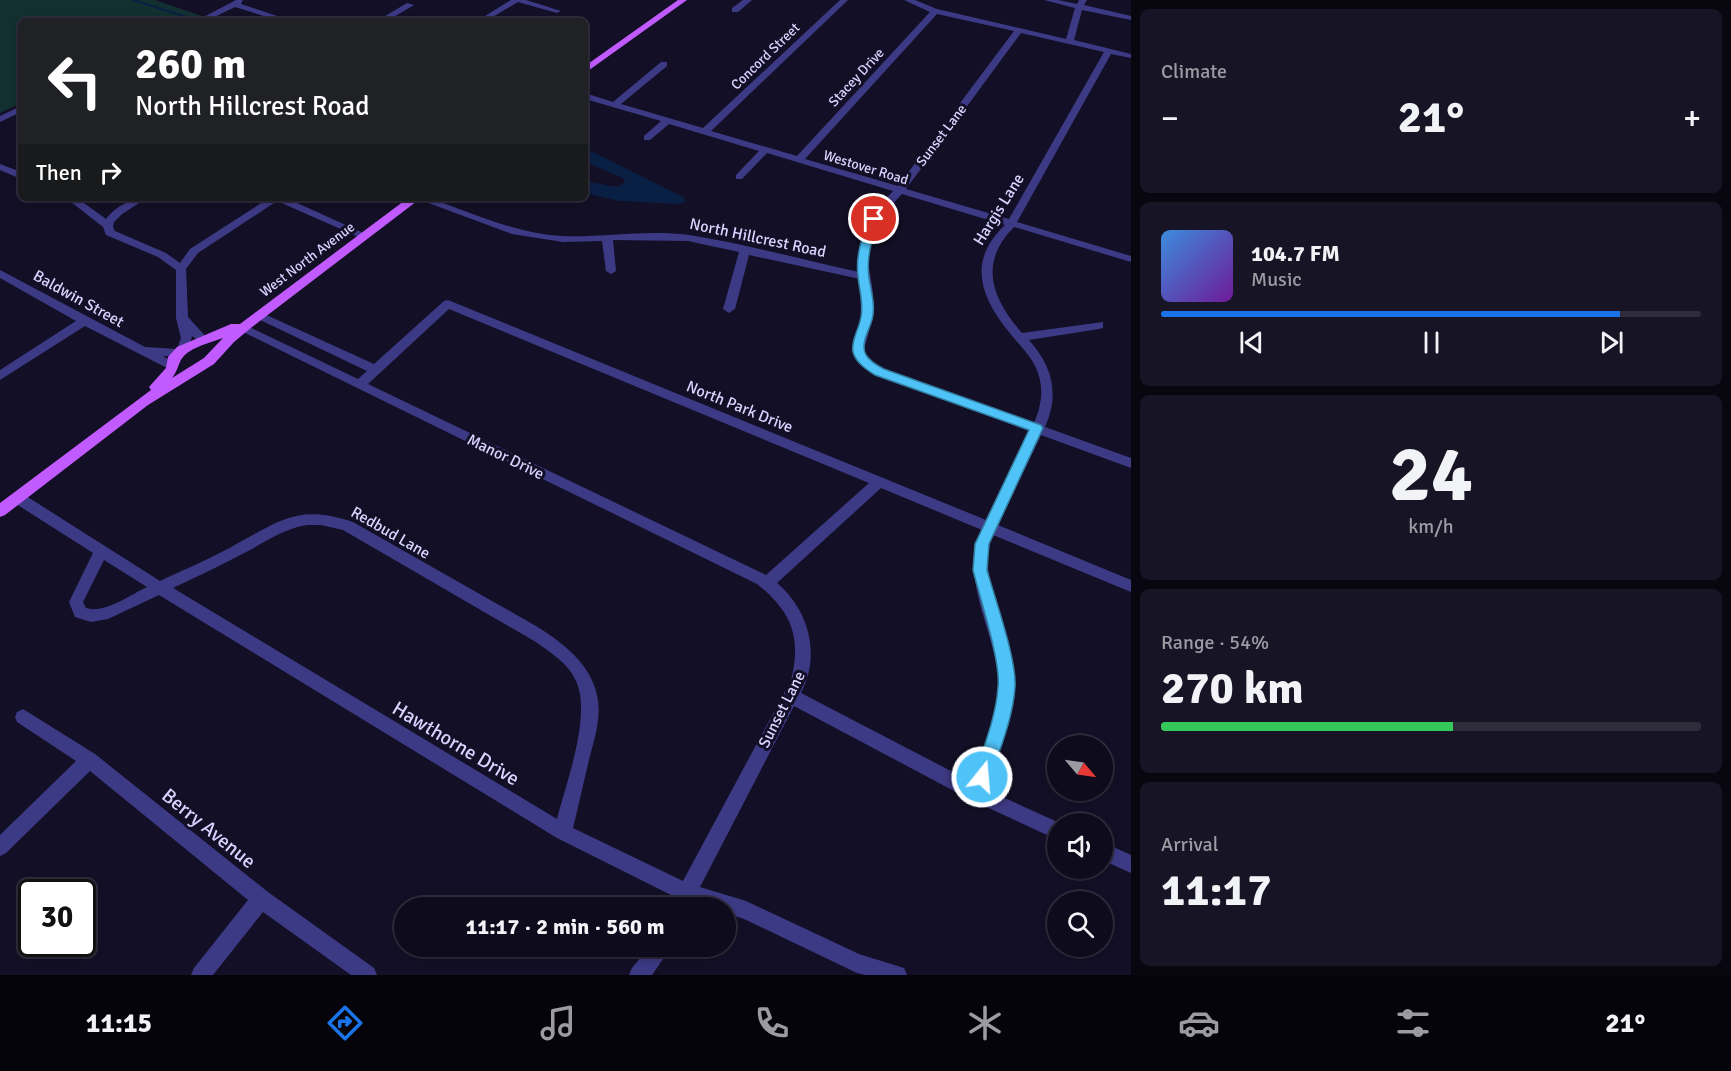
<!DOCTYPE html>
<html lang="en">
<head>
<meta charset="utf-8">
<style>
  :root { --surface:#0e0b1c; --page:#171425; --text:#f1f3f6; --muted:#9b9ba3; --line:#2e2b3b; --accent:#1a73e8 }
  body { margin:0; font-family:Signika,sans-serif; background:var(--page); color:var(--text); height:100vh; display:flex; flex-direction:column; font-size:22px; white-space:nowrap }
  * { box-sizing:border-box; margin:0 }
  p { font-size:20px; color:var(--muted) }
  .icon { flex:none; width:33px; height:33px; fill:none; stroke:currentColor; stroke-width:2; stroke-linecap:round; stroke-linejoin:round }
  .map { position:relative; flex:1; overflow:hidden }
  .side { display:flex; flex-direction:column; gap:9px; padding:9px; background:#08060f; width:600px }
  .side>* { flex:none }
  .hud { position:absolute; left:18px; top:18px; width:570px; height:183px; border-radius:9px; box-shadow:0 3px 9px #0003,0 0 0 2px var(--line); background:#202124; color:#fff; overflow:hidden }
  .needle { width:39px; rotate:119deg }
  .fabs { position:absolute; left:1047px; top:735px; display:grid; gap:12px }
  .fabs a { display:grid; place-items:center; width:66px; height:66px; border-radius:50%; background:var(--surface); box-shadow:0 3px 9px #0003,0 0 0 2px var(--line); font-size:30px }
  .speed { position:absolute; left:18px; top:879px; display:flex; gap:12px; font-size:30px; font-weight:700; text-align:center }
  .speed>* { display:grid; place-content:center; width:78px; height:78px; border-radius:50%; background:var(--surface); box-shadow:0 3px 9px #0003,0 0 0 2px var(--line); line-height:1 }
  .speed .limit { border:3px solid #111; border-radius:9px; background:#fff; color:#111 }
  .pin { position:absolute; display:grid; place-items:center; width:51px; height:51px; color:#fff; margin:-26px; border:3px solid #fff; border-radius:50%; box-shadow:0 2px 6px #0007 }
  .me { position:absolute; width:66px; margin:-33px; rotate:17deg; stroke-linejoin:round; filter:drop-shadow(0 0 4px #0008) }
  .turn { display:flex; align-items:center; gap:21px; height:126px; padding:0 18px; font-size:27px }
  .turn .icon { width:78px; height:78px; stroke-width:2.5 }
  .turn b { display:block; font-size:42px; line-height:51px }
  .then { display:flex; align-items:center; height:57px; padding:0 18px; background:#0003; gap:12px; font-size:22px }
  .big { font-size:45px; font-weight:700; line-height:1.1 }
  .side .widget { flex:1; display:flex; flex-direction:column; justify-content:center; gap:9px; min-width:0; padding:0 21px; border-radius:9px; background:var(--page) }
  .side .dial { align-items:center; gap:0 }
  .dial b { font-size:78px; line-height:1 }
  .song { display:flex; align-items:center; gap:18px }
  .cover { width:72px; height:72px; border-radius:9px; background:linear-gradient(135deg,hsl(210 70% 55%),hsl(280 70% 35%)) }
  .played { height:6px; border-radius:3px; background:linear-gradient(90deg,var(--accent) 85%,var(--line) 85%) }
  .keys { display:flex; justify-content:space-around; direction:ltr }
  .heat { display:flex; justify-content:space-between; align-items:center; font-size:33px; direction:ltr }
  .charge { height:9px; border-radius:4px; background:linear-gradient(90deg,#34c759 54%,var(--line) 0) }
  .trip { position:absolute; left:394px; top:897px; width:342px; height:60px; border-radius:30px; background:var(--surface); box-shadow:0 3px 9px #0003,0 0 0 2px var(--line); font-weight:700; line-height:60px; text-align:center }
  .tabs { display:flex; height:96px; justify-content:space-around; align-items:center; background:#06040b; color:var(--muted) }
  .tabs .icon { width:42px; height:42px }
  .tabs .active { color:var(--accent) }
  .tabs b { font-size:27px; color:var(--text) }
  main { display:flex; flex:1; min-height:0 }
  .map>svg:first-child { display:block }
  .green { fill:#12302f }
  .water { fill:#0a1f44 }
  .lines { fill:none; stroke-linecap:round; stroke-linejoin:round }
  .stream { stroke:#0a1f44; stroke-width:2 }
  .minor { fill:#3d3a85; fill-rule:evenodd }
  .major { fill:#c25bff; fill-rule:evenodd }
  .route { fill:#4fc3f7; stroke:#337fa1; stroke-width:1.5 }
  .labels { text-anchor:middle; stroke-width:6; stroke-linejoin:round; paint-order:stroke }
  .far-street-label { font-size:14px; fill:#d9d4ff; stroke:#130f26 }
  .street-label { font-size:16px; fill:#d9d4ff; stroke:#130f26 }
  .near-street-label { font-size:20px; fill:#d9d4ff; stroke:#130f26 }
</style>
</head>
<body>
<main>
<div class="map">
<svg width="1131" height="975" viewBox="0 0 1131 975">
  <rect width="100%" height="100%" fill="#130f26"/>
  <!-- green -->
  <polygon class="green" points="0,0 155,0 202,16 190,21 21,21 21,103 0,113"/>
  <!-- water -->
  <polygon class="water" points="585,148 683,197 686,202 679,204 620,201 585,193 585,181 617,187 625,182 623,178 585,162"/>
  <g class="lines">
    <!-- stream -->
    <polyline class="stream" points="133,0 190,18"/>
    <!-- minor -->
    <g class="minor">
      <polygon points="236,0 243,0 241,4 292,21 280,21 235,7 206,21 196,21"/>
      <polygon points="511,0 526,0 561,11 557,13 518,2 486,21 477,21"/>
      <polygon points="743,0 752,0 738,12 732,12 732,8"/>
      <path d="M840 0H848L711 131 797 156 930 12 904 0H915L937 9 1066 39 1075 8 1044 0H1058L1077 4 1079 0H1087L1084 5 1131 16V20L1082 10 1074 40 1131 54V58L1111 54 1017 222 1131 256V262L1014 227C978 263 992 299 1022 333L1103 322V328L1099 329 1029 340C1052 366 1060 393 1045 427L1131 458V468L1041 435 998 525 1131 580V592L993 535C975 575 1011 640 1015 683 1017 711 995 762 987 790L1062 824H1058V840L971 800 794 706 700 887 746 901 859 954 904 968 907 975H865L857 973 744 919 726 913V908H706L692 903 689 908H670L675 897 557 838 159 595 108 619 91 622 75 617 69 602 93 553 13 502 11 498 13 494H23L160 581C187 568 215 557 240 542 284 518 301 505 353 522L536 626C570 647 604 675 598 720 597 732 593 744 590 756 584 780 579 804 573 828L683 881 791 680C802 637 791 611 757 584L237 329 243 325 247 326 358 379 367 371 252 316 258 312 262 313 374 364 444 301 448 300 986 520 1030 431 876 375 861 365 852 350 861 317 860 279 749 255 735 309 729 313 723 309 739 252 688 241 613 240 616 271 611 274 606 271 602 241 563 242 512 234 415 198H429C472 213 515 233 561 236 603 238 646 229 689 235 746 244 803 260 859 272 855 235 870 217 893 191L767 153 742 179H736V175L759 151 669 124 650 140H644V136L661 121 585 99V93L613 102 661 62H667V66L621 104 703 128ZM937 14 1014 31 898 186 805 159ZM1021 33 1104 52 1009 219 906 189ZM902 194 1005 225C968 260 979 295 1009 332 1019 345 1033 357 1038 373 1044 390 1041 407 1034 423L884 369 869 359 864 350C868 335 873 320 873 304 874 289 869 274 868 258 868 231 885 212 902 194ZM449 309 869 483 766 575 368 384ZM881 488 982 530C958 580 997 633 999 684 1000 711 981 755 972 782L801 693C821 655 809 610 777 583ZM307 525H321L343 530 536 642C551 653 569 664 576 681 592 715 566 783 557 819L173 588C198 576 224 564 248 551 269 540 283 529 307 525ZM104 560 147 587C130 595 104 614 86 608L83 602Z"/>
      <polygon points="407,3 414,5 387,21 377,21"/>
      <polygon points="21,106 21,112 0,122 0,116"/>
      <polygon points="0,164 21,172 21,179 0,170"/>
      <path d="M66 198H77L106 219C116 206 131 198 147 198L122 214 114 222 113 227 115 231 166 253 180 263 190 249 269 198H286L370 236 369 238H361L277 201 198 253 186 269 188 317 209 340 203 344 192 336 188 350 183 356H163L177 365 175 368H167L85 326 0 380V370L76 321 0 278V270L145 347 177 349 181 338 176 318V270L158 257 106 235 103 227Z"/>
      <polygon points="23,709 95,754 268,892 374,968 377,975 351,975 263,912 213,975 191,975 194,968 248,900 90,771 6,853 0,856 0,835 76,761 17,722 15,717 17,712"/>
      <polygon points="1102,842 1131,855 1131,873 1102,860"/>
      <polygon points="650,946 672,946 652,975 629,975 632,968"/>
    </g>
    <!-- major -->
    <g class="major">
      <polygon points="678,0 687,0 585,73 585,66"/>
      <path d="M408 198H421L252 327 234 342 214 364 148 405 5 515 0 517V503L151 390 149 387 166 368 168 357 177 347 231 324H240ZM223 338 204 358 172 378C178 371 178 363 183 357 191 347 212 342 223 338Z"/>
    </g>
  </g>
  <!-- route -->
  <path class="route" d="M874 216 879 219C872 239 866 257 869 278 871 291 875 302 873 315 872 327 859 342 866 355 870 361 878 366 884 369L1041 425 1043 428 989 544 987 570C995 599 1017 660 1015 687 1013 718 1000 748 991 777L988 782 982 785 976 782 974 777C983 748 996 718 998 687 1001 661 980 599 973 570L975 544 1029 430 875 375C867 370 856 363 853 352 851 339 859 330 861 317 864 303 859 290 858 276 856 260 859 246 865 231 867 224 868 219 874 216Z"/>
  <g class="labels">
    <!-- far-street labels -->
    <g class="far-street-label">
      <text transform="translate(765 56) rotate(-44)" y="5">Concord Street</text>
      <text transform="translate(856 77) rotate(-47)" y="5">Stacey Drive</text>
      <text transform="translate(941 135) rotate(-53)" y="5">Sunset Lane</text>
      <text transform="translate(866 167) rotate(17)" y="5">Westover Road</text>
      <text transform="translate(307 259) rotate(-37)" y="5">West North Avenue</text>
    </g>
    <!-- street labels -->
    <g class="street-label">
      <text transform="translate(998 209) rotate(-58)" y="6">Hargis Lane</text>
      <text transform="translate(758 237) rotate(12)" y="6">North Hillcrest Road</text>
      <text transform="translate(79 298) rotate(29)" y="6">Baldwin Street</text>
      <text transform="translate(740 406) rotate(22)" y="6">North Park Drive</text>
      <text transform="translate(506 456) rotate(26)" y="6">Manor Drive</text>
      <text transform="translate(391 532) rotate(30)" y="6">Redbud Lane</text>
      <text transform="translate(781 709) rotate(-63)" y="6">Sunset Lane</text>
    </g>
    <!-- near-street labels -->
    <g class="near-street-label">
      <text transform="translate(456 743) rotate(31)" y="7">Hawthorne Drive</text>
      <text transform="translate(209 828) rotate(39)" y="7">Berry Avenue</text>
    </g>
  </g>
</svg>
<div class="fabs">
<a><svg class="needle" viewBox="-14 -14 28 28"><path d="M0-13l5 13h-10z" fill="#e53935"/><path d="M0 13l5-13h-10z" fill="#9b9ba3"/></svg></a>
<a><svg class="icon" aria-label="sound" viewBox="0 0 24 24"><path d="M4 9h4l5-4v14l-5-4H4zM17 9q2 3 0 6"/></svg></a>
<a><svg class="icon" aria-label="search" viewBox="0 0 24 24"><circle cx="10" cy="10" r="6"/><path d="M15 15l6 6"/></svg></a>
</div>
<div class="speed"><div class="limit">30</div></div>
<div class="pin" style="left:874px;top:219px;background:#d93025"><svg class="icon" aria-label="arrive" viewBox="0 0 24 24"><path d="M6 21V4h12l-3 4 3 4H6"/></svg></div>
<svg class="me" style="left:982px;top:777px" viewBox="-20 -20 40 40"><circle r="17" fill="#4fc3f7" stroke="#fff" stroke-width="3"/><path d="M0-11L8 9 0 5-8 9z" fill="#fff"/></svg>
<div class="trip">11:17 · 2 min · 560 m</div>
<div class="hud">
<div class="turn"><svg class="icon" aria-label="left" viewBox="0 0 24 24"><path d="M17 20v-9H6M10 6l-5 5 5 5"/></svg><div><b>260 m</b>North Hillcrest Road</div></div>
<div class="then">Then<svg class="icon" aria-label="right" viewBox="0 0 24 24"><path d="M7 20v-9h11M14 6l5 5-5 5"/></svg></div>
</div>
</div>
<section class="side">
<div class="widget"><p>Climate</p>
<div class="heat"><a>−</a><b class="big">21°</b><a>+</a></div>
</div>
<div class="widget">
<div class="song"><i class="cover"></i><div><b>104.7 FM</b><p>Music</p></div></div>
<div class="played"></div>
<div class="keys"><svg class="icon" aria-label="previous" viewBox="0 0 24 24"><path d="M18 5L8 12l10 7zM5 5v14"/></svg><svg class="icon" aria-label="pause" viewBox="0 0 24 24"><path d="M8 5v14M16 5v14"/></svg><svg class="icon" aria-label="next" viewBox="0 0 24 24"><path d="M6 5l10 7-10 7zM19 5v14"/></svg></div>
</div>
<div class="widget dial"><b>24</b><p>km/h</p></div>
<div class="widget"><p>Range · 54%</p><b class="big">270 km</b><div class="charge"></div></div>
<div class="widget"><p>Arrival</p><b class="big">11:17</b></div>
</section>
</main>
<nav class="tabs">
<b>11:15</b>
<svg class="icon active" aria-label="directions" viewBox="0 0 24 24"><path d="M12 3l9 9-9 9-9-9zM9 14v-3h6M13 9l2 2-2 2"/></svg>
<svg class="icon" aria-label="music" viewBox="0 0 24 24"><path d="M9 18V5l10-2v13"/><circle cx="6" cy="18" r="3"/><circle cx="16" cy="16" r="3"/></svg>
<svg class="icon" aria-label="phone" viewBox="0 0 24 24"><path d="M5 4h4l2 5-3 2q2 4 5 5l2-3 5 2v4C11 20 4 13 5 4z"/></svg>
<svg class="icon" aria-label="climate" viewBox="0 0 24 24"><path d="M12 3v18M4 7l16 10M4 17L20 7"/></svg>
<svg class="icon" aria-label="car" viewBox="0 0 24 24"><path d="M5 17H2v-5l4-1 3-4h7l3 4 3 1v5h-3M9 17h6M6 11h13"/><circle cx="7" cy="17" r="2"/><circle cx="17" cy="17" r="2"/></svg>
<svg class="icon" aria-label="filters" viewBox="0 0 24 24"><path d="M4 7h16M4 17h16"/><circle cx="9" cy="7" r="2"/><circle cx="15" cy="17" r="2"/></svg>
<b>21°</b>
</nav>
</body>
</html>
